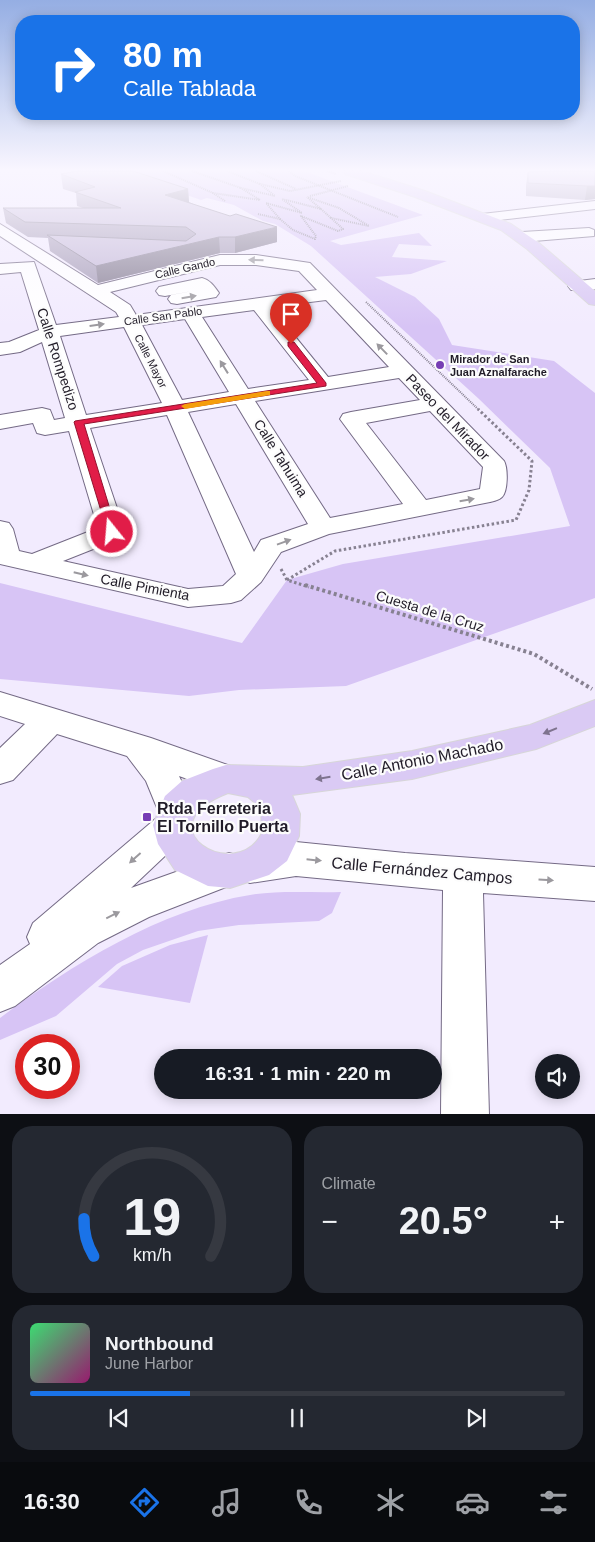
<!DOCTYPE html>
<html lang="en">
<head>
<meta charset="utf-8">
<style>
  :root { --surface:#171b24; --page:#242831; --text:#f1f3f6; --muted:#9ea1a6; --line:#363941; --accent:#1a73e8 }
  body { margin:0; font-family:Arial,sans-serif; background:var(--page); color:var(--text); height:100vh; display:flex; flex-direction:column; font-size:19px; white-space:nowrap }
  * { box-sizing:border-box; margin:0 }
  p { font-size:16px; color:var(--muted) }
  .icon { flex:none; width:28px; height:28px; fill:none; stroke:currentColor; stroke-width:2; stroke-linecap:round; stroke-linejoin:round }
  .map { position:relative; height:1114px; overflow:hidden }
  .side { display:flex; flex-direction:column; gap:12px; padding:12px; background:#0d0f14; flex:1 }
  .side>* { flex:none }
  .guide { position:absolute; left:15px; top:15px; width:565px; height:105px; border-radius:20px; box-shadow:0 2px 12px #0003; background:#1a73e8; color:#fff; overflow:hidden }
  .tools { position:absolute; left:535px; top:1054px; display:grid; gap:10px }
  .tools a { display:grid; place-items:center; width:45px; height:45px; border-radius:50%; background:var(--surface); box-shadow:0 2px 12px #0003; font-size:25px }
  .speed { position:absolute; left:15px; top:1034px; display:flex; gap:10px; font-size:25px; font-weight:700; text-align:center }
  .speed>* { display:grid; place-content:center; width:65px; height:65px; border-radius:50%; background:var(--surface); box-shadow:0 2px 12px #0003; line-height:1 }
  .speed .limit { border:8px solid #d22; background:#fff; color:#111 }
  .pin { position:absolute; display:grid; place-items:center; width:42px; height:42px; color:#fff; margin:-51px -21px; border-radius:50% 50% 50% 0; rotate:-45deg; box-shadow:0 0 5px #0007 }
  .pin .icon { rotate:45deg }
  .me { position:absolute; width:55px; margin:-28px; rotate:343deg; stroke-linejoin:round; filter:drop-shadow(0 0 4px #0008) }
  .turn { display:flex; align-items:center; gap:18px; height:105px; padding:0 25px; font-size:22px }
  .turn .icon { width:65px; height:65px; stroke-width:2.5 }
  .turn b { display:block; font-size:35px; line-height:42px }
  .big { font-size:38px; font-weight:700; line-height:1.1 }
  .side .widget { flex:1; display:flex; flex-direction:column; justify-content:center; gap:8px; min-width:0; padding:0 18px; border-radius:20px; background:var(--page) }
  .side .dial { align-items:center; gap:0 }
  .dial svg { height:130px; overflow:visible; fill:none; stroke:var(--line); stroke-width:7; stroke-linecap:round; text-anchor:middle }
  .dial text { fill:var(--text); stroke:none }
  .song { display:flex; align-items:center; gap:15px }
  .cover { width:60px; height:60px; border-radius:8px; background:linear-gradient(135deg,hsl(140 70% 55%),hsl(320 70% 35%)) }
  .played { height:5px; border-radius:2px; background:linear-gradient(90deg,var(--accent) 30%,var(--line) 30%) }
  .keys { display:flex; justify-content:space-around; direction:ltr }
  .heat { display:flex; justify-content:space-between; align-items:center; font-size:28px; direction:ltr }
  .side .tiles { flex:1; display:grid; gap:12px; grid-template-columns:1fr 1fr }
  .widget:last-child { grid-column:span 2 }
  .trip { position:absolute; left:154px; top:1049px; width:288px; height:50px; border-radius:25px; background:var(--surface); box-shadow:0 2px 12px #0003; font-weight:700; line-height:50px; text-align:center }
  .menu { display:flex; height:80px; justify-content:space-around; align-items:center; background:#090b0e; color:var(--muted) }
  .menu .icon { width:35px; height:35px }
  .menu .selected { color:var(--accent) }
  .menu b { font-size:22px; color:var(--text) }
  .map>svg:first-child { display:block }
  .green { fill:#d7c4f5 }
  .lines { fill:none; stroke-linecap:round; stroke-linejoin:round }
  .minor-casing { stroke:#746a85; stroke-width:2 }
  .major-casing { stroke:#d7d6d8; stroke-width:2 }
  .path-far2 { stroke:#878191; stroke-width:2; stroke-dasharray:1 1; stroke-linecap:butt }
  .path-far1 { stroke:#878191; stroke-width:3; stroke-dasharray:2.5 2.5; stroke-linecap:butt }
  .path { stroke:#878191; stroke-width:4; stroke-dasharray:3 3; stroke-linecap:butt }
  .minor { fill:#fff; fill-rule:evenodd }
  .major { fill:#dacaf4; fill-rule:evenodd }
  .wall { fill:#a99fba }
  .shaded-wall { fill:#8a8297 }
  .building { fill:#c5b9d8; stroke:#8a8297 }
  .oneway { fill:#9b999e }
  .oneway2 { fill:#7e738e }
  .route { fill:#e11d48; stroke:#92132f }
  .slow { fill:#f59e0b }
  .poi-dot { fill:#773eb4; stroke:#fcfcfc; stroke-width:2 }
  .labels { text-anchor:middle; stroke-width:4.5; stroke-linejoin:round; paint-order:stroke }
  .far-street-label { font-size:11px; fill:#211c28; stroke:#fcfcfc }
  .far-poi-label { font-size:11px; font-weight:bold; fill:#211c28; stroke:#fcfcfc; text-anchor:start }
  .street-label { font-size:14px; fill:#211c28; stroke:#fcfcfc }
  .near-street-label { font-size:16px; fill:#211c28; stroke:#fcfcfc }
  .near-poi-label { font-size:16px; font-weight:bold; fill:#211c28; stroke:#fcfcfc; text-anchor:start }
</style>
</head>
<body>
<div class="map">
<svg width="595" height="1115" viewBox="0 0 595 1115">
  <rect width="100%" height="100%" fill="#f2ebfe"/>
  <!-- green -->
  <g class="green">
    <polygon points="118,171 304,171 423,215 330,241 341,245 419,233 432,246 399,244 392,257 447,261 411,274 375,277 415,297 439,319 452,345 554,361 595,393 595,598 346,686 239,690 189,696 0,679 0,583 242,643 287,580 343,564 570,526 550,468 479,399 311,246 275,224 263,221 234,205 207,198 201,200"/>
    <path d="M341 892 332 913 319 921 239 925 198 931 143 950 117 964 56 1016 0 1040V1018C71 965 162 909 250 895 279 890 312 893 341 892Z"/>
    <polygon points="208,935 190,1003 98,987 122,966 170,945"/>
  </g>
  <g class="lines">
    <!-- minor casing -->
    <g class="minor-casing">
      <g id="minor">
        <polygon points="595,201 595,209 482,222 475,218 482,214"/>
        <path d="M0 224 98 285 220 255H256L310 263 504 461C508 468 508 491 502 497 499 500 494 501 490 502L329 534 281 552 261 582 241 600 231 603 188 607 0 564V521L9 523 13 529 19 551 32 554 98 528 69 431 45 435 37 433 33 423 0 429V415L42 408 50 410 54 420 65 418 42 342 20 352 0 355V343L9 342 39 330 21 272 0 274V264L34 262 56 325 119 317 116 312 0 236ZM220 265H256L299 271 317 290 136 315 130 305 110 292ZM326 300 389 367 328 377 271 307ZM254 310 309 380 248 389 202 317ZM185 319 229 392 182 400 142 325ZM124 327 162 403 86 415 60 336ZM399 378 420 400 351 412 343 414 340 419 403 504 330 518 255 401ZM236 404 308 524 261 540 254 552 188 412ZM430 411 483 467 480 489 426 500 366 423ZM167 415 236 574 223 586 188 589 63 561 121 538 125 532 90 428Z"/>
        <polygon points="589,228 594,230 594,236 522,242 514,237 522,232"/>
        <path d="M202 278C210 280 214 286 219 293L216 297 177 304 171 303 168 299 171 295 198 290 165 296 159 295 156 291 159 287Z"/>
        <polygon points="595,279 595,289 571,290 568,286 571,282"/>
        <polygon points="0,692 151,738 239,769 244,779 239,789 226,793 179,776 195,810 188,821 191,826 185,837 131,888 229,853 236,855 250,849 296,842 405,853 595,867 595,901 483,893 489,1115 441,1115 443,890 296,876 250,883 244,880 149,917 98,943 15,1006 0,1012 0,965 30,944 27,937 33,923 160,815 146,781 127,756 57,734 13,780 0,784 0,748 25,724 0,716"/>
      </g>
    </g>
    <!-- major casing -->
    <g class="major-casing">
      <g id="major">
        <polygon points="344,171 362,171 425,191 511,224 539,243 595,291 595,305 589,304 527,249 501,230 415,197 345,174"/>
        <path d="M595 700V726L536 749 412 779 292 795 300 814 299 836 287 861 269 875 230 888 208 886 175 870 158 844 153 825 165 796 182 781 213 769 226 765 303 767 412 751 530 725ZM228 793 248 797 261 808 262 833C236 885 140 827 228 793Z"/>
      </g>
    </g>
    <!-- path-far2 -->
    <g class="path-far2">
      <polyline points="163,171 213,193"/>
      <polyline points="192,171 241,188"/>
      <polyline points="227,171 260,184"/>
      <polyline points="256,171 296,189"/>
      <polyline points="289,171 295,176 398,217"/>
      <polyline points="327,171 336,174"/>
      <polyline points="310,196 348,186"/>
      <polyline points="225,201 213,193 260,200 241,188 275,196 260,184 290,191 341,181"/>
      <polyline points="321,209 331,218"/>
      <polyline points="258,214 280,219 266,203 302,213 282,199 321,209 307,197"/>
      <polyline points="280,219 293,230 315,239 316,236 301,216 338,231 343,229 331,218 369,226 339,208 307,197"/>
      <polyline points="366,302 479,410"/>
    </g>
    <!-- path-far1 -->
    <g class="path-far1">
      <polyline points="281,569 287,580 309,587"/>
      <polyline points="287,580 335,551 516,520 529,490 532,461 478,409"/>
    </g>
    <!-- path -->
    <polyline class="path" points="305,585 534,654 592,689"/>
    <!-- minor -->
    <use href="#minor" class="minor"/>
    <!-- major -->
    <use href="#major" class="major"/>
  </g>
  <!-- wall -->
  <g class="wall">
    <polygon points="595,171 595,199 585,200 526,196 526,185 528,172"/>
    <polygon points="61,174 188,189 189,202 277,242 235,253 220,253 98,283 50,251 48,238 28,237 6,223 3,208 83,208 77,206 76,193 63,189"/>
  </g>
  <!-- shaded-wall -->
  <g class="shaded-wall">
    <polygon points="587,186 595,186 595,199 585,200"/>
    <polygon points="188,189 189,203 165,195"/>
    <polygon points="277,227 277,242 235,253 235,237"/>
    <polygon points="219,237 220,253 98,283 96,266"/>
  </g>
  <!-- building -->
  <g class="building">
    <polygon points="77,171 133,171 188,189 165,195 230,216 236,214 277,227 235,237 219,237 96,266 47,235 186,241 196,234 186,227 25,222 3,208 121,208 75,192 95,187 61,174"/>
    <polygon points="556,171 595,171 595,186 587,186 528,183 528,172"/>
  </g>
  <!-- one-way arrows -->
  <defs><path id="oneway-solid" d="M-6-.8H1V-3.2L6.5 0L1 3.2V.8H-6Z" transform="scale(1.25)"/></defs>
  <g class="oneway">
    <use href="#oneway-solid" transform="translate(256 260) rotate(-178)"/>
    <use href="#oneway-solid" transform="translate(189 297) rotate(-10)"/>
    <use href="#oneway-solid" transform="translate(97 325) rotate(-8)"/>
    <use href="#oneway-solid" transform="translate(382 349) rotate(-134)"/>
    <use href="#oneway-solid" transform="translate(224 367) rotate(-122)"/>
    <use href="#oneway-solid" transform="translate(467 500) rotate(-10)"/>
    <use href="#oneway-solid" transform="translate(284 542) rotate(-20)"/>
    <use href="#oneway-solid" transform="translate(81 574) rotate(13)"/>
    <use href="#oneway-solid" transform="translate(135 858) rotate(138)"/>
    <use href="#oneway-solid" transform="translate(314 860) rotate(6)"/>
    <use href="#oneway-solid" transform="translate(546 880) rotate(4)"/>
    <use href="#oneway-solid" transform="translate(113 915) rotate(-26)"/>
  </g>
  <g class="oneway2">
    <use href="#oneway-solid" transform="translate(550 731) rotate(158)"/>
    <use href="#oneway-solid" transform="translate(323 778) rotate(171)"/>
  </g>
  <!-- sky -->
  <linearGradient id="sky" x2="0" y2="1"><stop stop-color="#95aee3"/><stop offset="0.52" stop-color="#f9f6ff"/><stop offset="1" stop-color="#f9f6ff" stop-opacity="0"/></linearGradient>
  <rect width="595" height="327" fill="url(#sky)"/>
  <!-- route -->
  <polygon class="route" points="288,342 294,342 326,383 326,386 84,424 117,532 112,535 108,534 74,422 75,421 317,383 288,346"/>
  <!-- slow -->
  <polygon class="slow" points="267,391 270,391 270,395 185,409 181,406 185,404"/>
  <!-- markers -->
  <g class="poi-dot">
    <circle cx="440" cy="365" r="5"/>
    <rect x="142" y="812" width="10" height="10" rx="2.5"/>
  </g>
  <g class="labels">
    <!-- far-street labels -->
    <g class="far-street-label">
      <text transform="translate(185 268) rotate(-13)" y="4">Calle Gando</text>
      <text transform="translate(163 316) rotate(-8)" y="4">Calle San Pablo</text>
      <text transform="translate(151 361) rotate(63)" y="4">Calle Mayor</text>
    </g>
    <!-- far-poi labels -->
    <g class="far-poi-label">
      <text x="450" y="363">Mirador de San<tspan x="450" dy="13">Juan Aznalfarache</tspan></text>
    </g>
    <!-- street labels -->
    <g class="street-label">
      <text transform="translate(58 359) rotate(72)" y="5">Calle Rompedizo</text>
      <text transform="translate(448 417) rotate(46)" y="5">Paseo del Mirador</text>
      <text transform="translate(281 458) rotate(58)" y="5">Calle Tahuima</text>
      <text transform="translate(145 587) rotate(11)" y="5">Calle Pimienta</text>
      <text transform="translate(430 611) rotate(17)" y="5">Cuesta de la Cruz</text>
    </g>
    <!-- near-street labels -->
    <g class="near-street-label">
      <text transform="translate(422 759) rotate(-11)" y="6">Calle Antonio Machado</text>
      <text transform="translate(422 870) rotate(5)" y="6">Calle Fernández Campos</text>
    </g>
    <!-- near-poi labels -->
    <g class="near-poi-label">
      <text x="157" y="814">Rtda Ferreteria<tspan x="157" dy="18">El Tornillo Puerta</tspan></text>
    </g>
  </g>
</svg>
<div class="tools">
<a><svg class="icon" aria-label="sound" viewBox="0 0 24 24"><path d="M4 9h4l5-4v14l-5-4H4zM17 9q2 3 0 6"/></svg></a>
</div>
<div class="speed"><div class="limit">30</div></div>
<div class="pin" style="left:291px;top:344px;background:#d93025"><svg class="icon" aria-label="arrive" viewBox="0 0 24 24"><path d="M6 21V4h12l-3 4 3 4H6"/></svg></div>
<svg class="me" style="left:112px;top:532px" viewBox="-20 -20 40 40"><circle r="17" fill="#e11d48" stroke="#fff" stroke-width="3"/><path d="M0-11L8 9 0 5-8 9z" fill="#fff"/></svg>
<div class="trip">16:31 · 1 min · 220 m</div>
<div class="guide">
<div class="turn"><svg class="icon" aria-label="right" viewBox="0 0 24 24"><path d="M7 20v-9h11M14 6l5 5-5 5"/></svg><div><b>80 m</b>Calle Tablada</div></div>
</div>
</div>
<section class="side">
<div class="tiles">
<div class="widget dial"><svg viewBox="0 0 100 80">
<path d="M14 69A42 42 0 1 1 86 69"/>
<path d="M14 69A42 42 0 0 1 8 46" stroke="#1a73e8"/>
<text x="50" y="56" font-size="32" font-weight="700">19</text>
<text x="50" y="72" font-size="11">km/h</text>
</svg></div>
<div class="widget"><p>Climate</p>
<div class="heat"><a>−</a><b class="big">20.5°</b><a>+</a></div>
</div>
<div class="widget">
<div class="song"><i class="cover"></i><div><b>Northbound</b><p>June Harbor</p></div></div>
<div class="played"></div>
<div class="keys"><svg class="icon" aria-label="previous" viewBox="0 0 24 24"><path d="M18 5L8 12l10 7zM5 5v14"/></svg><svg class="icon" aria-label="pause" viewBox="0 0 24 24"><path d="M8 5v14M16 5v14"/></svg><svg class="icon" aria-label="next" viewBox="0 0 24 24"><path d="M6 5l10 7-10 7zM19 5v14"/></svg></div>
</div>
</div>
</section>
<nav class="menu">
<b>16:30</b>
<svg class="icon selected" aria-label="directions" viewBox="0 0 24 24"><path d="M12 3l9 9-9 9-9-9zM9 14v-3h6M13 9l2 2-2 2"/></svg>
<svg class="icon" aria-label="music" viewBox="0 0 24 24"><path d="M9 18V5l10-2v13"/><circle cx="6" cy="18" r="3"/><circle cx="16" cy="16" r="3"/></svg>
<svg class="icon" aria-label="phone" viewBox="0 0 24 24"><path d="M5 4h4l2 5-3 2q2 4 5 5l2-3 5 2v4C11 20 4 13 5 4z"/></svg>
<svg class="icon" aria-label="climate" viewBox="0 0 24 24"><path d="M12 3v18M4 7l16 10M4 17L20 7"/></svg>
<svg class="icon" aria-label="car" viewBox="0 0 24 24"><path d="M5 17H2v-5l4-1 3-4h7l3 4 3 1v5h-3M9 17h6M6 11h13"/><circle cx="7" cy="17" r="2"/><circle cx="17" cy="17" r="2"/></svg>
<svg class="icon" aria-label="filters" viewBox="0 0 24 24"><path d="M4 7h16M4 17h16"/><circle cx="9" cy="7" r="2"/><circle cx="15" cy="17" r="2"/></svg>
</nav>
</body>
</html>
